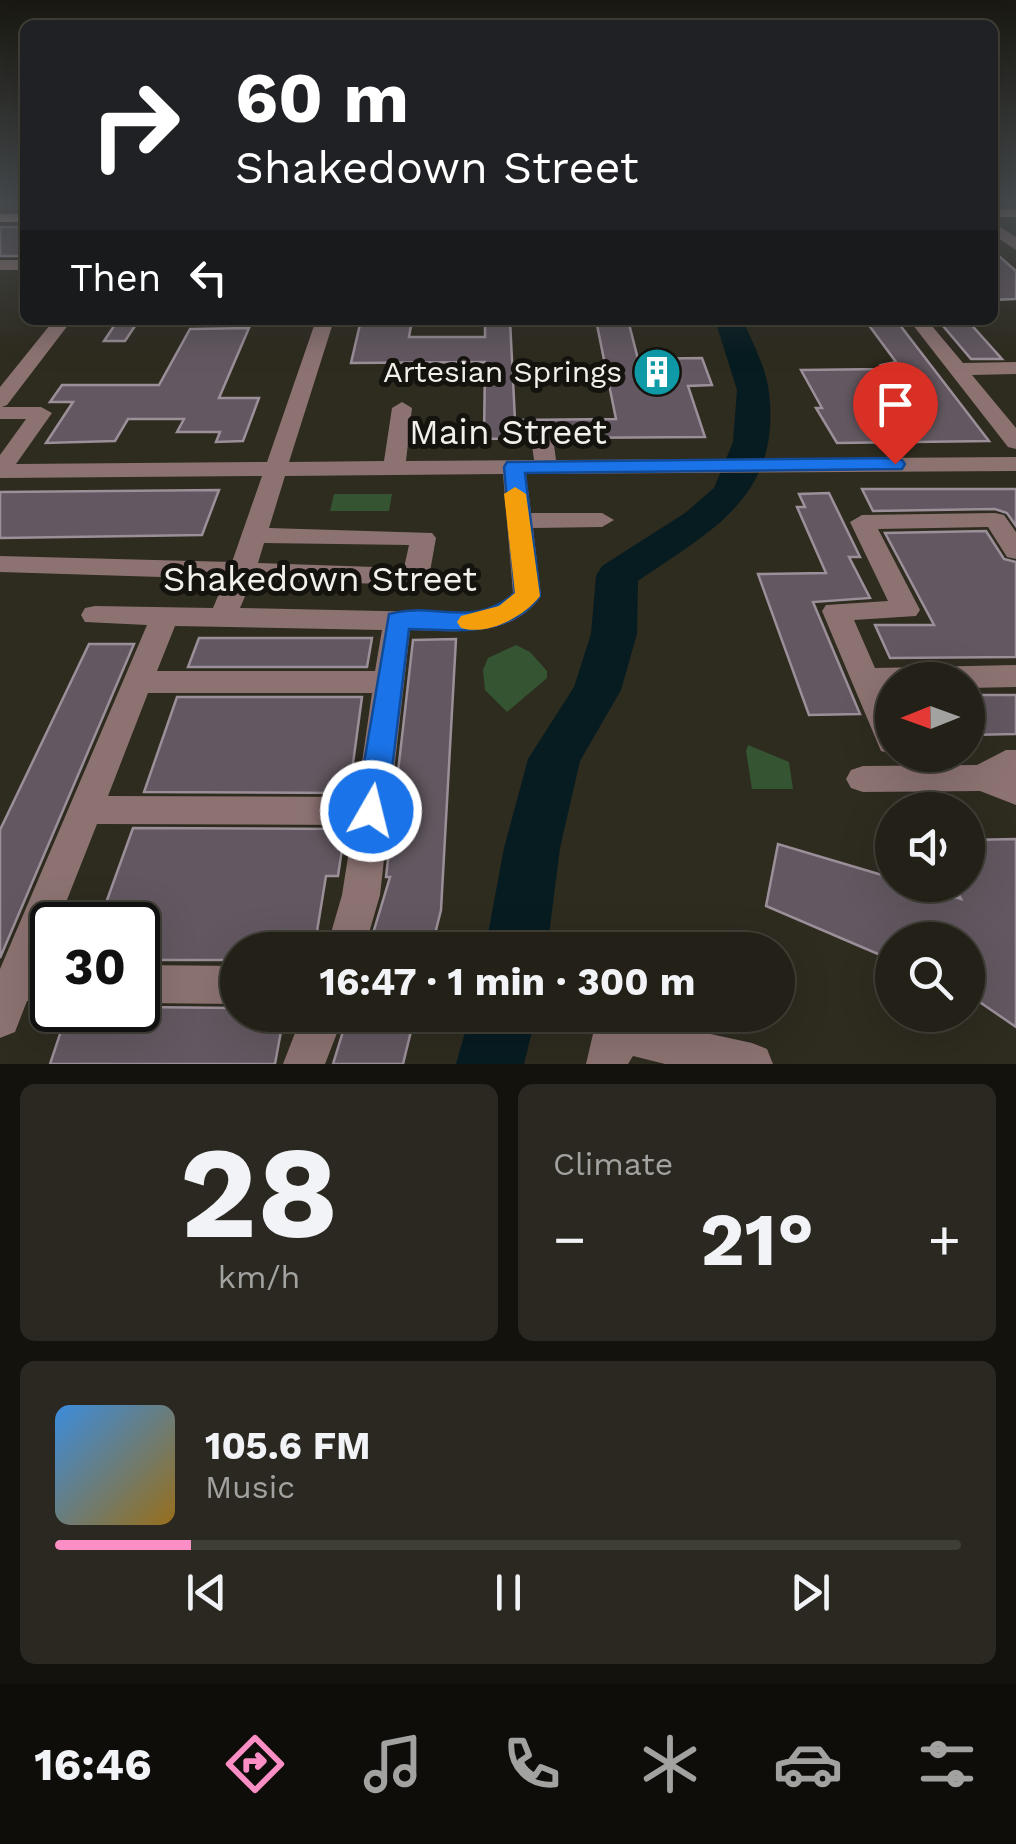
<!DOCTYPE html>
<html lang="en">
<head>
<meta charset="utf-8">
<style>
  :root { --surface:#222017; --page:#2a2820; --text:#f1f3f6; --muted:#a2a3a1; --line:#3f3e36; --accent:#fb8fc5 }
  body { margin:0; font-family:"Work Sans",sans-serif; background:var(--page); color:var(--text); height:100vh; display:flex; flex-direction:column; font-size:38px; white-space:nowrap }
  * { box-sizing:border-box; margin:0 }
  p { font-size:32px; color:var(--muted) }
  .icon { flex:none; width:55px; height:55px; fill:none; stroke:currentColor; stroke-width:2; stroke-linecap:round; stroke-linejoin:round }
  .map { position:relative; height:1064px; overflow:hidden }
  .sheet { display:flex; flex-direction:column; gap:20px; padding:20px; background:#13120d; flex:1 }
  .sheet>* { flex:none }
  .guide { position:absolute; left:20px; top:20px; width:978px; height:305px; border-radius:15px; box-shadow:0 10px 40px #0002,0 0 0 2px var(--line); background:#202124; color:#fff; overflow:hidden }
  .needle { width:65px; rotate:269deg }
  .buttons { position:absolute; left:875px; top:662px; display:grid; gap:20px }
  .buttons a { display:grid; place-items:center; width:110px; height:110px; border-radius:50%; background:var(--surface); box-shadow:0 10px 40px #0002,0 0 0 2px var(--line); font-size:50px }
  .speed { position:absolute; left:30px; top:902px; display:flex; gap:20px; font-size:50px; font-weight:700; text-align:center }
  .speed>* { display:grid; place-content:center; width:130px; height:130px; border-radius:50%; background:var(--surface); box-shadow:0 10px 40px #0002,0 0 0 2px var(--line); line-height:1 }
  .speed .limit { border:5px solid #111; border-radius:15px; background:#fff; color:#111 }
  .pin { position:absolute; display:grid; place-items:center; width:85px; height:85px; color:#fff; margin:-102px -42px; border-radius:50% 50% 50% 0; rotate:-45deg; box-shadow:0 0 10px #0007 }
  .pin .icon { rotate:45deg }
  .me { position:absolute; width:110px; margin:-55px; rotate:8deg; stroke-linejoin:round; filter:drop-shadow(0 0 8px #0008) }
  .turn { display:flex; align-items:center; gap:35px; height:210px; padding:0 50px; font-size:45px }
  .turn .icon { width:130px; height:130px; stroke-width:2.5 }
  .turn b { display:block; font-size:70px; line-height:85px }
  .then { display:flex; align-items:center; height:95px; padding:0 50px; background:#0003; gap:20px; font-size:38px }
  .big { font-size:75px; font-weight:700; line-height:1.1 }
  .sheet .widget { flex:1; display:flex; flex-direction:column; justify-content:center; gap:15px; min-width:0; padding:0 35px; border-radius:15px; background:var(--page) }
  .sheet .dial { align-items:center; gap:0 }
  .dial b { font-size:130px; line-height:1 }
  .song { display:flex; align-items:center; gap:30px }
  .cover { width:120px; height:120px; border-radius:15px; background:linear-gradient(135deg,hsl(210 70% 55%),hsl(40 70% 35%)) }
  .played { height:10px; border-radius:5px; background:linear-gradient(90deg,var(--accent) 15%,var(--line) 15%) }
  .keys { display:flex; justify-content:space-around; direction:ltr }
  .heat { display:flex; justify-content:space-between; align-items:center; font-size:55px; direction:ltr }
  .sheet .tiles { flex:1; display:grid; gap:20px; grid-template-columns:1fr 1fr }
  .widget:last-child { grid-column:span 2 }
  .trip { position:absolute; left:220px; top:932px; width:575px; height:100px; border-radius:50px; background:var(--surface); box-shadow:0 10px 40px #0002,0 0 0 2px var(--line); font-weight:700; line-height:100px; text-align:center }
  .tabs { display:flex; height:160px; justify-content:space-around; align-items:center; background:#0e0d09; color:var(--muted) }
  .tabs .icon { width:70px; height:70px }
  .tabs .current { color:var(--accent) }
  .tabs b { font-size:45px; color:var(--text) }
  .map>svg:first-child { display:block }
  .green { fill:#355532 }
  .lines { fill:none; stroke-linecap:round; stroke-linejoin:round }
  .river { fill:#071c21; fill-rule:evenodd }
  .building { fill:#635861; stroke:#9b8f99; stroke-width:2.5 }
  .minor { fill:#8c7372; fill-rule:evenodd }
  .major { fill:#efbbba; fill-rule:evenodd }
  .route { fill:#1a73e8; stroke:#114b97; stroke-width:2.5 }
  .slow { fill:#f59e0b }
  .labels { text-anchor:middle; stroke-width:10; stroke-linejoin:round; paint-order:stroke }
  .far-poi-label { font-size:30px; fill:#f2f0e8; stroke:#15130e; text-anchor:end }
  .street-label { font-size:35px; fill:#f2f0e8; stroke:#15130e }
</style>
</head>
<body>
<div class="map">
<svg width="1016" height="1064" viewBox="0 0 1016 1064">
  <rect width="100%" height="100%" fill="#2e2b1f"/>
  <!-- green -->
  <g class="green">
    <polygon points="334,494 392,494 389,511 330,511"/>
    <polygon points="516,645 530,652 547,671 547,678 507,712 485,690 483,670 488,658"/>
    <polygon points="748,745 789,762 793,789 752,789 746,751"/>
  </g>
  <g class="lines">
    <!-- river -->
    <g class="river">
      <path d="M715 320H743C752 342 767 369 769 393 781 497 712 530 638 581L637 634 621 690 580 761 560 848 547 950H485L504 848 528 759 574 687 591 634 596 576 602 566 685 513 714 488 733 442 737 390Z"/>
      <polygon points="470,1015 536,1015 524,1064 456,1064"/>
    </g>
  </g>
  <!-- building -->
  <g class="building">
    <rect x="0" y="227" width="25" height="29"/>
    <polygon points="992,250 1016,271 1016,299 992,300"/>
    <polygon points="118,320 139,320 125,341 104,341"/>
    <polygon points="361,320 412,320 409,337 485,337 485,320 510,320 515,420 616,419 596,320 628,320 638,359 702,358 712,385 688,386 705,437 557,438 540,428 527,438 484,439 485,362 351,363"/>
    <polygon points="865,320 896,320 989,441 837,443 816,408 822,408 801,370 884,369 881,365 896,362"/>
    <polygon points="938,320 967,320 1002,359 971,359"/>
    <polygon points="249,328 219,398 259,398 243,441 216,442 220,432 177,432 184,419 128,419 115,441 46,443 73,402 50,402 62,385 159,385 190,329"/>
    <polygon points="862,489 1016,489 1016,526 1007,513 995,509 873,511"/>
    <polygon points="219,490 202,535 0,538 0,492"/>
    <polygon points="829,493 860,557 849,557 870,598 813,602 860,714 809,715 758,574 826,573 797,507 805,507 799,494"/>
    <polygon points="986,531 1004,559 1016,562 1016,657 890,658 875,625 934,625 885,533"/>
    <polygon points="199,638 372,638 367,667 188,667"/>
    <polygon points="456,639 441,910 431,950 368,950 390,877 386,877 413,640"/>
    <polygon points="89,644 134,644 0,958 0,830"/>
    <polygon points="968,695 1016,695 1016,734 968,735"/>
    <polygon points="177,697 362,697 349,793 144,792"/>
    <polygon points="133,828 345,829 338,876 326,876 314,950 238,950 238,960 138,960 138,925 98,925"/>
    <polygon points="1016,839 1016,1027 968,994 968,940 892,940 892,960 766,906 778,844 892,878 892,885 915,885 961,899 954,885 968,885 968,840"/>
    <polygon points="138,1007 238,1008 238,1015 284,1015 275,1064 50,1064 68,1010 138,1010"/>
    <polygon points="348,1015 415,1015 403,1064 333,1064"/>
  </g>
  <g class="lines">
    <!-- minor -->
    <g class="minor">
      <polygon points="992,222 1016,237 1016,250 992,234"/>
      <rect x="0" y="260" width="25" height="10"/>
      <path d="M54 320H72L7 405 2 407H41L52 413 16 464 267 462 316 320H334L289 462 384 461 392 408 402 402 412 408 406 461 534 460 531 438 542 431 553 438 556 460 1016 457V471L526 474 531 513H602L614 520 602 527 533 528 541 596C512 639 455 631 410 630L380 895 364 950H326L342 895 353 825 97 824 57 925H52V937L42 963H52V1001H27L15 1032 0 1038V969L147 625 85 622 81 615 85 608 95 606 213 608 225 579 0 572V556L232 562 262 476 0 478V455L26 419H0V387ZM503 474 513 593 498 606 476 613 240 608 252 580 416 585 429 577 436 538 432 533 269 528 285 476ZM264 543 409 545 404 568 258 563ZM175 626 382 630 375 671H157ZM148 693H372L357 797 108 796Z"/>
      <polygon points="909,320 927,320 963,363 1016,362 1016,374 972,375 1016,428 1016,449 1008,447"/>
      <polygon points="995,513 1004,515 1016,532 1016,559 1007,557 988,527 878,529 920,610 916,616 854,620 875,668 1016,665 1016,687 968,688 968,680 892,680 892,689 885,689 892,707 892,754 881,751 822,611 826,605 888,601 850,522 862,515"/>
      <polygon points="1006,750 1016,750 1016,805 980,791 863,792 851,788 846,779 851,770 863,766 977,765"/>
      <polygon points="138,965 238,966 238,1004 138,1003"/>
      <polygon points="302,1015 344,1015 325,1064 283,1064"/>
      <polygon points="623,1015 752,1043 767,1049 773,1064 665,1064 633,1056 628,1064 586,1064 593,1034"/>
    </g>
    <!-- major -->
    <g class="major">
      <rect x="992" y="209" width="24" height="8"/>
      <rect x="0" y="214" width="25" height="8"/>
    </g>
  </g>
  <!-- sky -->
  <linearGradient id="sky" x2="0" y2="1"><stop stop-color="#191811"/><stop offset="0.58" stop-color="#464a4d"/><stop offset="1" stop-color="#464a4d" stop-opacity="0"/></linearGradient>
  <rect width="1016" height="354" fill="url(#sky)"/>
  <!-- route -->
  <path class="route" d="M895 458 902 460 905 464 902 469 525 473 540 596C509 638 455 630 409 629L387 811 382 820 371 824 360 820 356 811 389 614C435 601 472 630 515 593L504 467 507 462Z"/>
  <!-- slow -->
  <path class="slow" d="M515 487 526 494 540 596C524 617 487 636 461 628L457 622 461 616 499 606 515 593 504 494Z"/>
  <!-- icons -->
  <defs>
    <g id="building-disc" transform="scale(2.5)"><circle r="9.5" fill="#0f9aa8" stroke="#15130e"/><path d="M-4-6H4V6H1V3H-1V6H-4ZM-2.5-4.3h1.7v1.8h-1.7ZM.8-4.3h1.7v1.8H.8ZM-2.5-1h1.7V.8h-1.7ZM.8-1h1.7V.8H.8Z" fill="#fff"/></g>
  </defs>
  <g fill-rule="evenodd">
    <use href="#building-disc" x="657" y="372"/>
  </g>
  <g class="labels">
    <!-- far-poi labels -->
    <g class="far-poi-label">
      <text x="622" y="382">Artesian Springs</text>
    </g>
    <!-- street labels -->
    <g class="street-label">
      <text x="508" y="444">Main Street</text>
      <text x="320" y="591">Shakedown Street</text>
    </g>
  </g>
</svg>
<div class="buttons">
<a><svg class="needle" viewBox="-14 -14 28 28"><path d="M0-13l5 13h-10z" fill="#e53935"/><path d="M0 13l5-13h-10z" fill="#a2a3a1"/></svg></a>
<a><svg class="icon" aria-label="sound" viewBox="0 0 24 24"><path d="M4 9h4l5-4v14l-5-4H4zM17 9q2 3 0 6"/></svg></a>
<a><svg class="icon" aria-label="search" viewBox="0 0 24 24"><circle cx="10" cy="10" r="6"/><path d="M15 15l6 6"/></svg></a>
</div>
<div class="speed"><div class="limit">30</div></div>
<div class="pin" style="left:895px;top:464px;background:#d93025"><svg class="icon" aria-label="arrive" viewBox="0 0 24 24"><path d="M6 21V4h12l-3 4 3 4H6"/></svg></div>
<svg class="me" style="left:371px;top:811px" viewBox="-20 -20 40 40"><circle r="17" fill="#1a73e8" stroke="#fff" stroke-width="3"/><path d="M0-11L8 9 0 5-8 9z" fill="#fff"/></svg>
<div class="trip">16:47 · 1 min · 300 m</div>
<div class="guide">
<div class="turn"><svg class="icon" aria-label="right" viewBox="0 0 24 24"><path d="M7 20v-9h11M14 6l5 5-5 5"/></svg><div><b>60 m</b>Shakedown Street</div></div>
<div class="then">Then<svg class="icon" aria-label="left" viewBox="0 0 24 24"><path d="M17 20v-9H6M10 6l-5 5 5 5"/></svg></div>
</div>
</div>
<section class="sheet">
<div class="tiles">
<div class="widget dial"><b>28</b><p>km/h</p></div>
<div class="widget"><p>Climate</p>
<div class="heat"><a>−</a><b class="big">21°</b><a>+</a></div>
</div>
<div class="widget">
<div class="song"><i class="cover"></i><div><b>105.6 FM</b><p>Music</p></div></div>
<div class="played"></div>
<div class="keys"><svg class="icon" aria-label="previous" viewBox="0 0 24 24"><path d="M18 5L8 12l10 7zM5 5v14"/></svg><svg class="icon" aria-label="pause" viewBox="0 0 24 24"><path d="M8 5v14M16 5v14"/></svg><svg class="icon" aria-label="next" viewBox="0 0 24 24"><path d="M6 5l10 7-10 7zM19 5v14"/></svg></div>
</div>
</div>
</section>
<nav class="tabs">
<b>16:46</b>
<svg class="icon current" aria-label="directions" viewBox="0 0 24 24"><path d="M12 3l9 9-9 9-9-9zM9 14v-3h6M13 9l2 2-2 2"/></svg>
<svg class="icon" aria-label="music" viewBox="0 0 24 24"><path d="M9 18V5l10-2v13"/><circle cx="6" cy="18" r="3"/><circle cx="16" cy="16" r="3"/></svg>
<svg class="icon" aria-label="phone" viewBox="0 0 24 24"><path d="M5 4h4l2 5-3 2q2 4 5 5l2-3 5 2v4C11 20 4 13 5 4z"/></svg>
<svg class="icon" aria-label="climate" viewBox="0 0 24 24"><path d="M12 3v18M4 7l16 10M4 17L20 7"/></svg>
<svg class="icon" aria-label="car" viewBox="0 0 24 24"><path d="M5 17H2v-5l4-1 3-4h7l3 4 3 1v5h-3M9 17h6M6 11h13"/><circle cx="7" cy="17" r="2"/><circle cx="17" cy="17" r="2"/></svg>
<svg class="icon" aria-label="filters" viewBox="0 0 24 24"><path d="M4 7h16M4 17h16"/><circle cx="9" cy="7" r="2"/><circle cx="15" cy="17" r="2"/></svg>
</nav>
</body>
</html>
